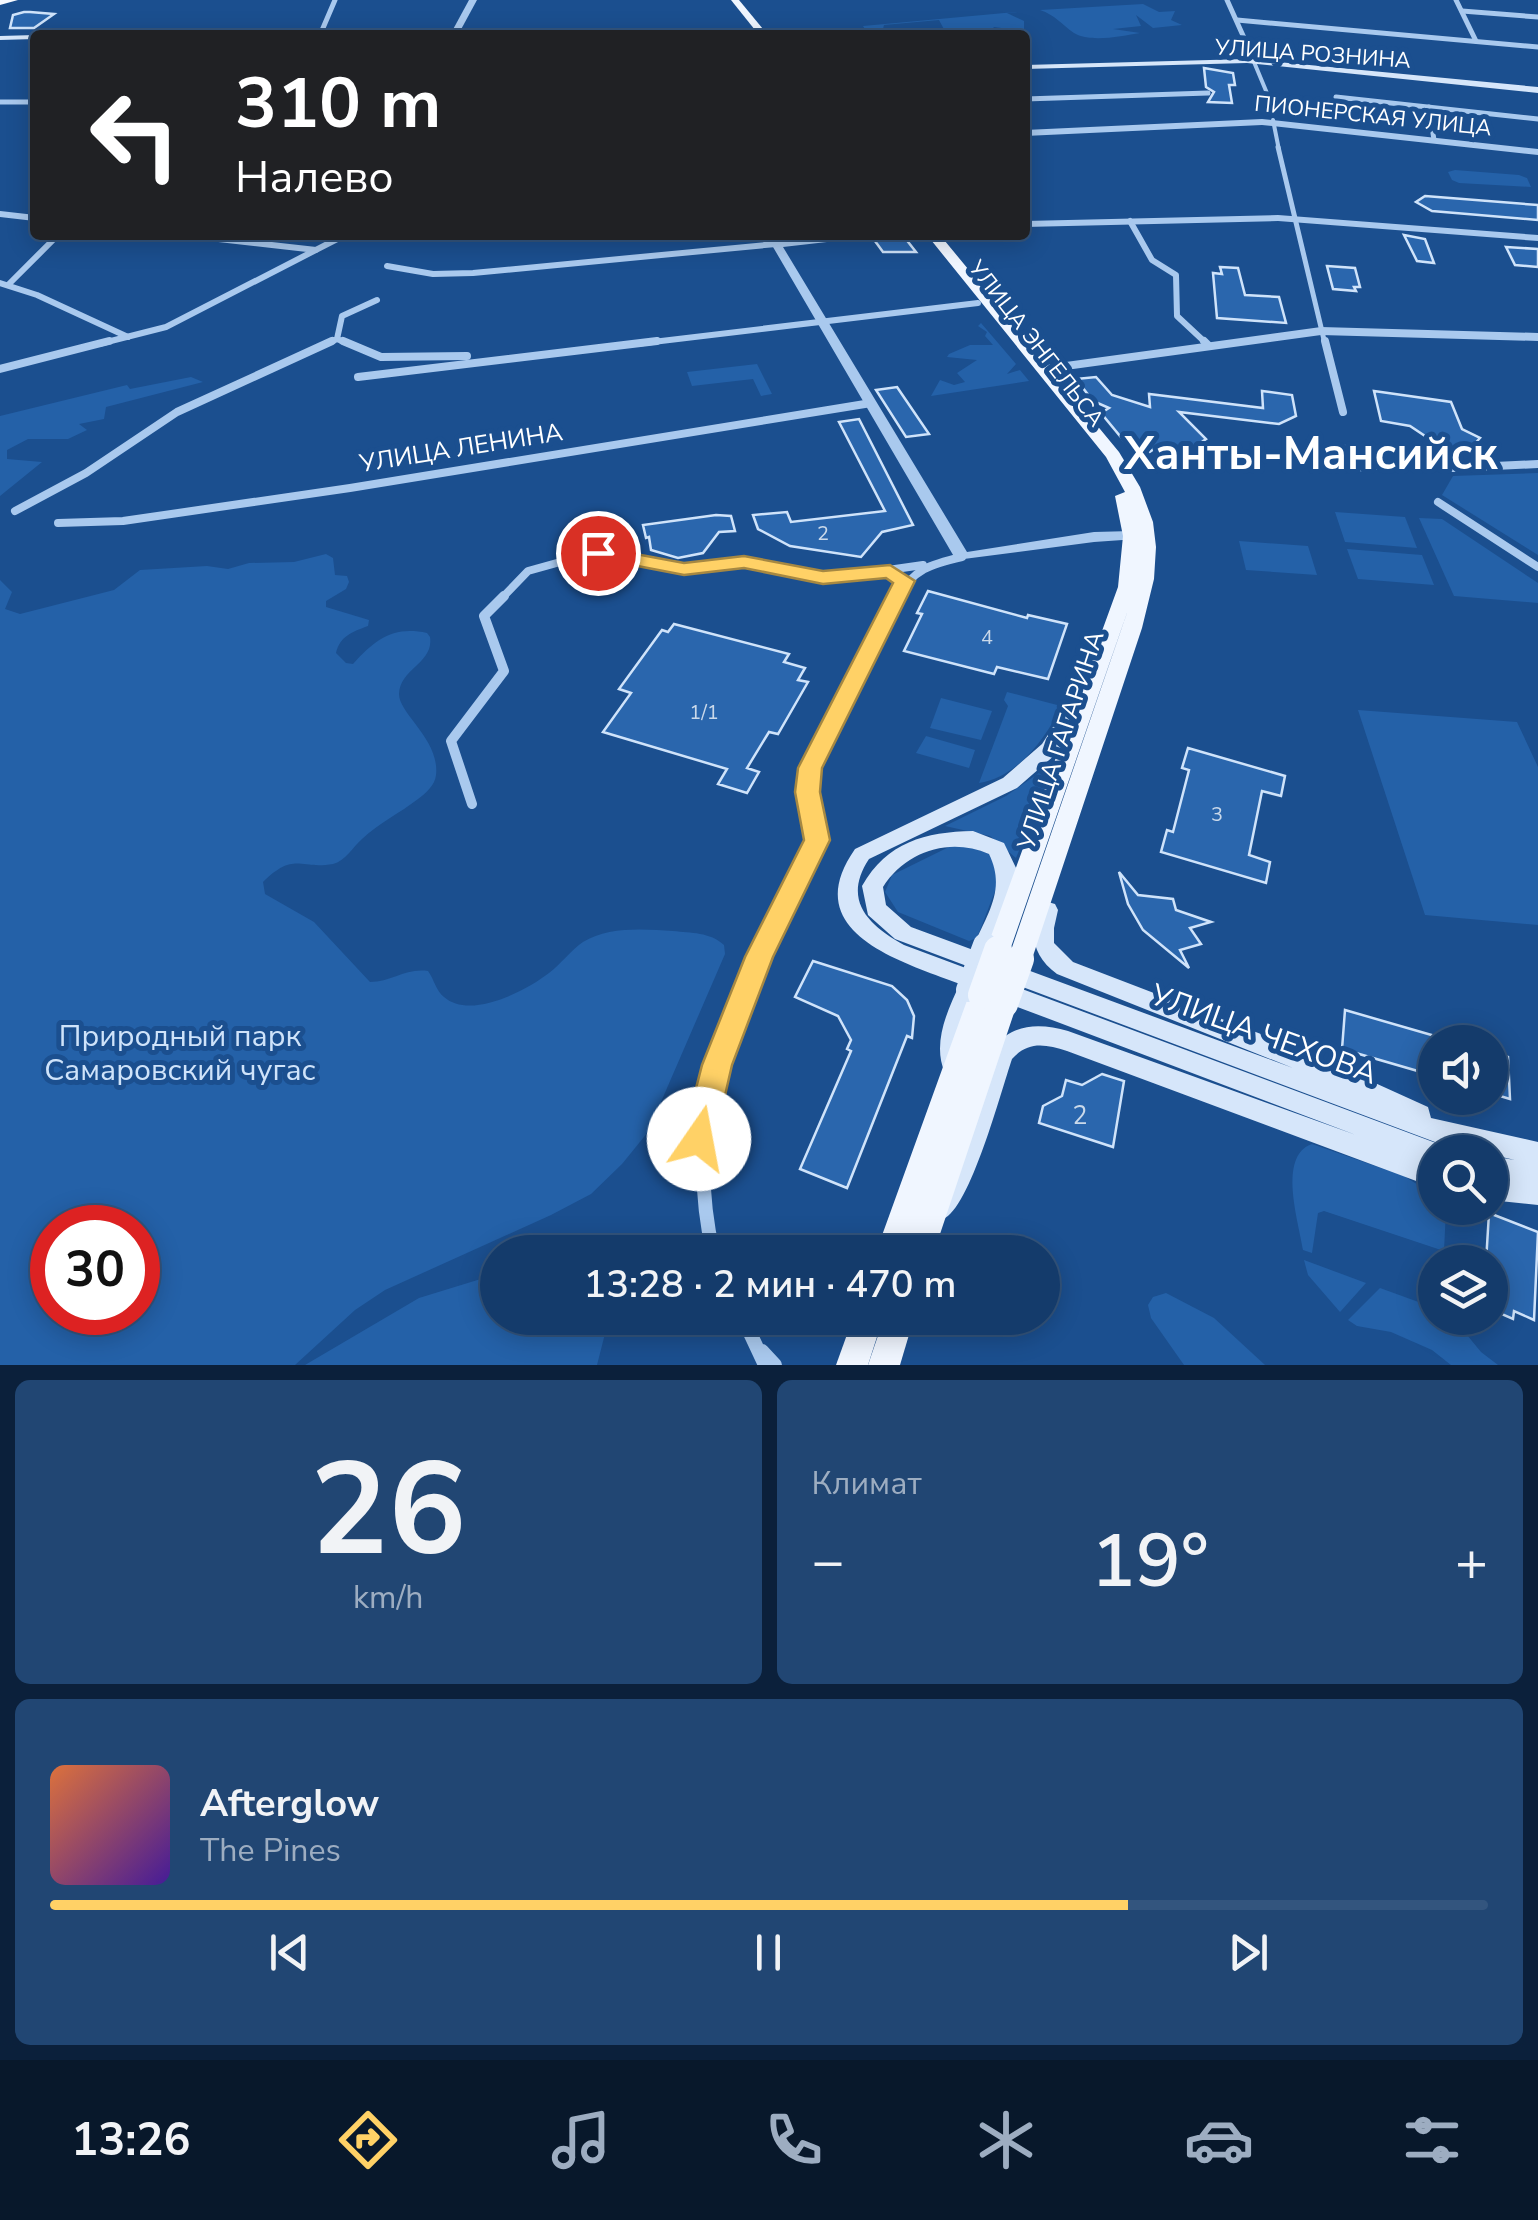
<!DOCTYPE html>
<html lang="ru">
<head>
<meta charset="utf-8">
<style>
  :root { --surface:#143b6b; --page:#214673; --text:#f1f3f6; --muted:#9dadc1; --line:#33557e; --accent:#ffd166 }
  body { margin:0; font-family:"Nunito Sans",sans-serif; background:var(--page); color:var(--text); height:100vh; display:flex; flex-direction:column; font-size:38px; white-space:nowrap }
  * { box-sizing:border-box; margin:0 }
  p { font-size:32px; color:var(--muted) }
  .icon { flex:none; width:55px; height:55px; fill:none; stroke:currentColor; stroke-width:2; stroke-linecap:round; stroke-linejoin:round }
  .map { position:relative; height:1365px; overflow:hidden }
  .details { display:flex; flex-direction:column; gap:15px; padding:15px; background:#0b203b; flex:1 }
  .details>* { flex:none }
  .hud { position:absolute; left:30px; top:30px; width:1000px; height:210px; border-radius:10px; box-shadow:0 5px 25px #0003,0 0 0 2px var(--line); background:#202124; color:#fff; overflow:hidden }
  .fabs { position:absolute; left:1418px; top:1025px; display:grid; gap:20px }
  .fabs a { display:grid; place-items:center; width:90px; height:90px; border-radius:50%; background:var(--surface); box-shadow:0 5px 25px #0003,0 0 0 2px var(--line); font-size:50px }
  .speed { position:absolute; left:30px; top:1205px; display:flex; gap:20px; font-size:50px; font-weight:700; text-align:center }
  .speed>* { display:grid; place-content:center; width:130px; height:130px; border-radius:50%; background:var(--surface); box-shadow:0 5px 25px #0003,0 0 0 2px var(--line); line-height:1 }
  .speed .limit { border:15px solid #d22; background:#fff; color:#111 }
  .pin { position:absolute; display:grid; place-items:center; width:85px; height:85px; color:#fff; margin:-42px; border:5px solid #fff; border-radius:50%; box-shadow:0 2px 10px #0007 }
  .me { position:absolute; width:110px; margin:-55px; rotate:12deg; stroke-linejoin:round; filter:drop-shadow(0 0 8px #0008) }
  .turn { display:flex; align-items:center; gap:35px; height:210px; padding:0 40px; font-size:45px }
  .turn .icon { width:130px; height:130px; stroke-width:2.5 }
  .turn b { display:block; font-size:70px; line-height:85px }
  .big { font-size:75px; font-weight:600; line-height:1.1 }
  .details .widget { flex:1; display:flex; flex-direction:column; justify-content:center; gap:15px; min-width:0; padding:0 35px; border-radius:15px; background:var(--page) }
  .details .dial { align-items:center; gap:0 }
  .dial b { font-size:130px; line-height:1 }
  .song { display:flex; align-items:center; gap:30px }
  .cover { width:120px; height:120px; border-radius:15px; background:linear-gradient(135deg,hsl(20 70% 55%),hsl(260 70% 35%)) }
  .played { height:10px; border-radius:5px; background:linear-gradient(90deg,var(--accent) 75%,var(--line) 75%) }
  .keys { display:flex; justify-content:space-around; direction:ltr }
  .heat { display:flex; justify-content:space-between; align-items:center; font-size:55px; direction:ltr }
  .details .tiles { flex:1; display:grid; gap:15px; grid-template-columns:1fr 1fr }
  .widget:last-child { grid-column:span 2 }
  .trip { position:absolute; left:480px; top:1235px; width:580px; height:100px; border-radius:50px; background:var(--surface); box-shadow:0 5px 25px #0003,0 0 0 2px var(--line); font-weight:600; line-height:100px; text-align:center }
  .tab-bar { display:flex; height:160px; justify-content:space-around; align-items:center; background:#08182b; color:var(--muted) }
  .tab-bar .icon { width:70px; height:70px }
  .tab-bar .current { color:var(--accent) }
  .tab-bar b { font-size:45px; color:var(--text) }
  .map>svg:first-child { display:block }
  .green { fill:#2461a8; fill-rule:evenodd }
  .water { fill:#123a6d; stroke:#9cc4f0; stroke-width:2.5 }
  .building { fill:#2a66ad; stroke:#cfe3fa; stroke-width:2.5 }
  .lines { fill:none; stroke-linecap:round; stroke-linejoin:round }
  .pedestrian-far2 { stroke:#a9c9ee; stroke-width:4 }
  .pedestrian-far1 { stroke:#a9c9ee; stroke-width:5 }
  .pedestrian { stroke:#a9c9ee; stroke-width:8 }
  .minor-far4 { stroke:#a9c9ee; stroke-width:5 }
  .minor-far3 { stroke:#a9c9ee; stroke-width:6 }
  .minor-far2 { stroke:#a9c9ee; stroke-width:8 }
  .minor-far1 { stroke:#a9c9ee; stroke-width:10 }
  .minor { stroke:#a9c9ee; stroke-width:14 }
  .tertiary { fill:#a9c9ee; fill-rule:evenodd }
  .secondary { fill:#d6e6fa; fill-rule:evenodd }
  .primary { fill:#f0f6ff; fill-rule:evenodd }
  .trunk { fill:#f8faff; fill-rule:evenodd }
  .secondary-bridge { stroke:#d6e6fa; stroke-width:24 }
  .primary-bridge { stroke:#f0f6ff; stroke-width:28 }
  .route { fill:#ffd166; stroke:#a68842; stroke-width:2.5 }
  .labels { text-anchor:middle; stroke-width:10; stroke-linejoin:round; paint-order:stroke }
  .number-label { font-size:20px; fill:#cad9ea }
  .far-street-label { font-size:22px; fill:#fff; stroke:#1b4f8f }
  .street-label { font-size:25px; fill:#fff; stroke:#1b4f8f }
  .near-number-label { font-size:25px; fill:#cad9ea }
  .near-street-label { font-size:30px; fill:#fff; stroke:#1b4f8f }
  .near-park-label { font-size:30px; fill:#cfe3fa; stroke:#1b4f8f }
  .town-label { font-size:45px; font-weight:bold; fill:#fff; stroke:#1b4f8f }
</style>
</head>
<body>
<div class="map">
<svg width="1538" height="1365" viewBox="0 0 1538 1365">
  <rect width="100%" height="100%" fill="#1b4f8f"/>
  <!-- green -->
  <g class="green">
    <path d="M1143 4 1159 12 1175 11 1171 20 1182 25 1153 28 1136 15 1141 26 1113 29 1140 33C1122 36 1090 43 1074 33 1061 24 1055 15 1040 10Z"/>
    <polygon points="1037,10 1007,13 1024,21 1024,31 994,27 988,34 947,35 939,20 884,25 883,29 890,33 866,31 863,26"/>
    <polygon points="1455,170 1519,175 1527,178 1531,187 1459,183 1452,180 1448,172"/>
    <polygon points="981,323 1016,364 1007,374 1020,370 1029,381 931,396 940,380 954,385 965,382 957,373 977,360 947,357 949,354 970,345 993,345 985,336 987,332 978,326"/>
    <polygon points="757,364 772,394 761,396 753,379 692,386 687,372"/>
    <polygon points="191,377 203,382 106,407 104,419 79,424 87,430 68,439 28,439 7,450 7,459 42,462 0,496 0,416 127,385 130,389"/>
    <polygon points="1538,473 1538,555 1442,495 1453,476"/>
    <polygon points="1335,512 1405,517 1417,548 1345,542"/>
    <polygon points="1419,518 1442,519 1538,583 1538,603 1454,596"/>
    <polygon points="1239,541 1308,546 1317,575 1246,570"/>
    <polygon points="1347,549 1422,555 1434,585 1358,579"/>
    <path d="M326 554 333 558 335 575 347 576 349 582 346 589 326 601V607L369 620 368 626C352 632 340 636 336 653L346 663 353 664C376 639 393 626 427 633L430 637C434 663 400 668 399 694 399 714 440 740 436 775 435 785 426 793 418 799 400 813 379 823 362 839 353 847 345 861 333 864 299 870 295 851 263 882L265 894 314 922 370 982C392 982 405 968 428 971 434 979 436 991 444 997 470 1020 526 991 549 973 561 964 571 950 583 942 608 926 645 929 673 931 691 933 710 932 724 945L725 954 648 1132 622 1164 591 1194 551 1215 385 1290 355 1310 295 1365H0V580L12 592 5 609 20 614 114 590 140 570 207 566 228 569 249 563 294 562ZM52 1228H138V1312H52Z"/>
    <path d="M1007 692 1061 706C1046 739 1017 777 979 783L1008 706 1004 700Z"/>
    <polygon points="941,698 992,711 981,740 930,728"/>
    <polygon points="1358,710 1517,722 1538,767 1538,925 1425,915"/>
    <polygon points="926,736 975,750 969,768 916,753"/>
    <polygon points="1049,766 1051,772 1016,858 990,836 945,826 1006,796"/>
    <polygon points="957,843 990,854 1000,878 977,938 969,941 898,912 885,892 892,875"/>
    <path d="M1312 1144 1404 1176 1434 1195 1435 1208 1446 1209 1444 1251 1324 1211 1318 1213 1312 1253 1303 1250C1299 1222 1277 1156 1312 1144Z"/>
    <polygon points="1304,1260 1366,1283 1340,1312 1308,1275"/>
    <polygon points="497,1274 498,1318 609,1318 597,1365 305,1365 419,1298"/>
    <polygon points="1380,1288 1435,1308 1435,1318 1453,1318 1481,1352 1498,1365 1451,1365 1432,1350 1391,1332 1357,1326 1348,1320"/>
    <polygon points="1166,1293 1214,1318 1265,1365 1184,1365 1151,1318 1148,1305 1153,1297"/>
  </g>
  <!-- water -->
  <path class="water" d="M1345 446 1374 451 1383 464C1369 476 1347 470 1336 456Z"/>
  <!-- building -->
  <g class="building">
    <polygon points="24,12 30,12 54,14 34,28 10,28 13,15"/>
    <polygon points="1204,68 1233,73 1235,85 1229,85 1232,103 1208,102 1214,92 1206,87"/>
    <polygon points="1425,196 1538,205 1538,220 1432,211 1416,202"/>
    <polygon points="1404,235 1425,239 1434,263 1417,261"/>
    <polygon points="905,238 916,252 883,252 875,241"/>
    <polygon points="1506,247 1538,249 1538,267 1515,265"/>
    <polygon points="1327,266 1355,268 1360,287 1354,287 1356,291 1333,289"/>
    <polygon points="1220,267 1238,268 1245,295 1279,297 1286,323 1217,318 1213,273 1222,274"/>
    <polygon points="1096,377 1112,395 1150,407 1149,394 1263,408 1262,391 1292,395 1296,416 1279,424 1179,412 1206,439 1189,451 1157,447 1139,459 1101,413 1109,408 1093,401 1076,379"/>
    <polygon points="897,387 929,434 906,437 876,390"/>
    <polygon points="1374,391 1451,402 1462,429 1480,438 1470,449 1443,448 1410,426 1381,421"/>
    <polygon points="859,419 913,525 882,532 861,557 790,546 758,529 753,515 787,512 791,522 885,511 839,422"/>
    <polygon points="716,515 731,516 735,531 719,532 703,553 678,558 651,550 649,537 646,538 643,525"/>
    <polygon points="928,591 1027,618 1028,615 1067,624 1048,679 997,667 994,674 904,651 922,614 917,613"/>
    <polygon points="674,624 789,654 784,662 805,668 798,680 808,682 778,734 769,732 747,768 759,772 747,793 718,784 727,769 603,732 631,693 619,689 662,630 668,632"/>
    <polygon points="1188,748 1285,776 1281,796 1262,791 1249,855 1270,862 1266,883 1161,852 1167,830 1173,832 1189,770 1182,768"/>
    <polygon points="1119,872 1138,895 1173,899 1176,910 1211,922 1190,928 1201,944 1180,950 1189,968 1143,930 1128,904"/>
    <polygon points="813,961 892,986 907,1000 914,1016 912,1038 907,1036 847,1188 800,1169 851,1051 847,1049 851,1040 838,1016 795,997"/>
    <polygon points="1345,1010 1435,1036 1435,1076 1342,1049"/>
    <polygon points="1490,1052 1508,1057 1510,1099 1490,1093"/>
    <polygon points="1102,1074 1124,1081 1113,1147 1039,1123 1043,1106 1062,1096 1066,1080 1082,1085"/>
    <polygon points="1489,1213 1538,1232 1534,1320 1514,1311 1513,1319 1490,1309 1490,1262 1486,1262"/>
  </g>
  <g class="lines">
    <!-- pedestrian-far2 -->
    <g class="pedestrian-far2">
      <polyline points="1254,62 1269,98"/>
      <polyline points="1273,120 1279,150"/>
    </g>
    <!-- pedestrian-far1 -->
    <polyline class="pedestrian-far1" points="1278,147 1325,344"/>
    <!-- pedestrian -->
    <g class="pedestrian">
      <polyline points="1325,341 1343,412"/>
      <polyline points="1453,468 1538,464"/>
      <polyline points="1438,502 1538,567"/>
    </g>
    <!-- minor-far4 -->
    <g class="minor-far4">
      <polyline points="1227,0 1254,60"/>
      <polyline points="1456,0 1476,41"/>
      <polyline points="1462,11 1538,17"/>
      <polyline points="1237,20 1538,47"/>
      <polyline points="320,35 335,0"/>
      <polyline points="1336,97 1538,119"/>
      <polyline points="1025,99 1208,93"/>
      <polyline points="0,102 35,102"/>
      <polyline points="1429,107 1434,140"/>
    </g>
    <!-- minor-far3 -->
    <g class="minor-far3">
      <polyline points="0,214 35,218"/>
      <polyline points="1130,221 1152,260 1176,275 1177,316 1207,344"/>
      <polyline points="183,235 316,250"/>
      <polyline points="387,266 433,274 473,273 776,244"/>
      <polyline points="0,283 37,295 128,337"/>
      <polyline points="8,285 58,235"/>
      <polyline points="337,339 349,344"/>
      <polyline points="99,344 166,327 345,235"/>
      <polyline points="326,344 337,339 342,316 377,300"/>
      <polyline points="636,344 978,303"/>
    </g>
    <!-- minor-far2 -->
    <g class="minor-far2">
      <polyline points="343,341 381,357 467,356"/>
      <polyline points="1204,341 1208,345"/>
      <polyline points="0,369 109,341"/>
      <polyline points="358,377 657,341"/>
      <polyline points="15,511 86,473 177,412 332,341"/>
      <polyline points="58,523 123,521 350,488 871,403"/>
      <polyline points="502,598 528,571 589,554 684,569 753,562 832,578 923,565"/>
      <path d="M898 598C912 569 932 564 962 557"/>
    </g>
    <!-- minor-far1 -->
    <g class="minor-far1">
      <polyline points="472,804 451,741 504,671 484,616 504,596"/>
      <polyline points="772,931 817,834 810,768 899,596"/>
    </g>
    <!-- minor -->
    <g class="minor">
      <path d="M713 1252C686 1134 718 1033 773 928"/>
      <polyline points="743,1318 765,1365"/>
      <polyline points="762,1351 775,1365"/>
    </g>
    <!-- tertiary -->
    <g class="tertiary">
      <polygon points="469,0 477,0 458,35 450,35"/>
      <polygon points="1262,119 1538,149 1538,155 1262,125 1025,136 1025,130"/>
      <polygon points="1278,215 1538,235 1538,241 1278,221 1025,227 1025,221"/>
      <polygon points="766,235 776,235 780,240 831,235 867,235 862,238 783,247 967,552 1094,532 1132,531 1137,533 1140,536 1137,539 1094,542 956,560"/>
      <polygon points="1321,327 1538,333 1538,341 1321,335 1044,373 1038,369 1044,365"/>
    </g>
    <!-- secondary -->
    <g class="secondary">
      <polygon points="35,35 35,39 0,40 0,36"/>
      <polygon points="1247,59 1538,87 1538,93 1247,63 1025,69 1025,65"/>
      <path d="M1077 697 1086 703 1056 754 1017 788 869 859C842 900 868 925 904 945L1444 1146 1447 1152H1435V1188L1067 1051C1045 1044 1028 1041 1012 1059 1001 1091 970 1209 943 1219L934 1216 930 1207 947 1178 994 1047C1014 1023 1040 1023 1068 1031L1356 1135 978 992 964 1027 965 1066 961 1073 953 1076 945 1073C932 1044 947 1011 960 984 899 961 797 932 855 849L1003 778 1042 744 1071 699Z"/>
      <path d="M973 831 1004 843 1018 872V881L1011 909 993 951 985 954 977 951 974 945C988 912 1006 889 989 854 950 837 906 851 883 887L886 905 911 927 1293 1068 1057 974C1032 956 1028 932 1041 904L1048 902 1055 904 1058 910 1054 928V943L1073 962 1300 1049 1428 1107 1431 1118 1538 1142V1205L1490 1200V1156L1515 1160 1435 1142 895 939 868 915 862 886C887 842 925 832 973 831Z"/>
    </g>
    <!-- primary -->
    <g class="primary">
      <polygon points="731,0 739,0 768,35 759,35"/>
      <polygon points="927,235 940,235 1119,452 1140,487 1153,522 1156,547 1154,579 1142,628 1032,959 1029,966 1020,969 1011,966 1008,959 1130,604 1010,950 1007,957 998,960 989,957 986,950 1118,587 1123,536 1115,496 1125,492 1106,457"/>
      <polygon points="982,984 991,987 995,995 992,1002 995,996 1004,993 1013,996 1017,1004 934,1252 876,1252 969,995 973,987"/>
      <polygon points="853,1318 883,1318 868,1365 836,1365"/>
      <polygon points="884,1318 914,1318 900,1365 868,1365"/>
    </g>
    <!-- trunk -->
    <polygon class="trunk" points="0,0 18,0 0,5"/>
    <!-- secondary-bridge -->
    <polyline class="secondary-bridge" points="968,990 985,945"/>
    <!-- primary-bridge -->
    <g class="primary-bridge">
      <polyline points="982,995 998,950"/>
      <polyline points="1004,1004 1020,959"/>
    </g>
  </g>
  <!-- route -->
  <polygon class="route" points="598,547 684,563 744,556 823,571 890,565 915,581 822,768 820,792 830,840 773,957 732,1065 715,1139 710,1150 699,1154 688,1150 683,1139 702,1065 745,957 804,840 795,792 798,768 893,583 886,578 823,584 744,568 684,575 591,557 588,553"/>
  <g class="labels">
    <!-- number labels -->
    <g class="number-label">
      <text x="823" y="540">2</text>
      <text x="987" y="644">4</text>
      <text x="704" y="719">1/1</text>
      <text x="1217" y="821">3</text>
    </g>
    <!-- far-street labels -->
    <g class="far-street-label">
      <text transform="translate(1313 53) rotate(4)" y="8">УЛИЦА РОЗНИНА</text>
      <text transform="translate(1373 115) rotate(6)" y="8">ПИОНЕРСКАЯ УЛИЦА</text>
      <text transform="translate(1037 343) rotate(52)" y="8">УЛИЦА ЭНГЕЛЬСА</text>
    </g>
    <!-- street labels -->
    <g class="street-label">
      <text transform="translate(461 447) rotate(-9)" y="9">УЛИЦА ЛЕНИНА</text>
      <text transform="translate(1060 740) rotate(-72)" y="9">УЛИЦА ГАГАРИНА</text>
    </g>
    <!-- near-number labels -->
    <g class="near-number-label">
      <text x="1080" y="1124">2</text>
    </g>
    <!-- near-street labels -->
    <g class="near-street-label">
      <text transform="translate(1264 1034) rotate(20)" y="10">УЛИЦА ЧЕХОВА</text>
    </g>
    <!-- near-park labels -->
    <g class="near-park-label">
      <text x="180" y="1046">Природный парк<tspan x="180" dy="34">Самаровский чугас</tspan></text>
    </g>
    <!-- town labels -->
    <g class="town-label">
      <text x="1311" y="469">Ханты-Мансийск</text>
    </g>
  </g>
</svg>
<div class="fabs">
<a><svg class="icon" aria-label="sound" viewBox="0 0 24 24"><path d="M4 9h4l5-4v14l-5-4H4zM17 9q2 3 0 6"/></svg></a>
<a><svg class="icon" aria-label="search" viewBox="0 0 24 24"><circle cx="10" cy="10" r="6"/><path d="M15 15l6 6"/></svg></a>
<a><svg class="icon" aria-label="layers" viewBox="0 0 24 24"><path d="M12 4l9 5-9 5-9-5zM3 14l9 5 9-5"/></svg></a>
</div>
<div class="speed"><div class="limit">30</div></div>
<div class="pin" style="left:598px;top:553px;background:#d93025"><svg class="icon" aria-label="arrive" viewBox="0 0 24 24"><path d="M6 21V4h12l-3 4 3 4H6"/></svg></div>
<svg class="me" style="left:699px;top:1139px" viewBox="-20 -20 40 40"><circle r="19" fill="#fff"/><path d="M0-13L10 11 0 6-10 11z" fill="#ffd166"/></svg>
<div class="trip">13:28 · 2 мин · 470 m</div>
<div class="hud">
<div class="turn"><svg class="icon" aria-label="left" viewBox="0 0 24 24"><path d="M17 20v-9H6M10 6l-5 5 5 5"/></svg><div><b>310 m</b>Налево</div></div>
</div>
</div>
<section class="details">
<div class="tiles">
<div class="widget dial"><b>26</b><p>km/h</p></div>
<div class="widget"><p>Климат</p>
<div class="heat"><a>−</a><b class="big">19°</b><a>+</a></div>
</div>
<div class="widget">
<div class="song"><i class="cover"></i><div><b>Afterglow</b><p>The Pines</p></div></div>
<div class="played"></div>
<div class="keys"><svg class="icon" aria-label="previous" viewBox="0 0 24 24"><path d="M18 5L8 12l10 7zM5 5v14"/></svg><svg class="icon" aria-label="pause" viewBox="0 0 24 24"><path d="M8 5v14M16 5v14"/></svg><svg class="icon" aria-label="next" viewBox="0 0 24 24"><path d="M6 5l10 7-10 7zM19 5v14"/></svg></div>
</div>
</div>
</section>
<nav class="tab-bar">
<b>13:26</b>
<svg class="icon current" aria-label="directions" viewBox="0 0 24 24"><path d="M12 3l9 9-9 9-9-9zM9 14v-3h6M13 9l2 2-2 2"/></svg>
<svg class="icon" aria-label="music" viewBox="0 0 24 24"><path d="M9 18V5l10-2v13"/><circle cx="6" cy="18" r="3"/><circle cx="16" cy="16" r="3"/></svg>
<svg class="icon" aria-label="phone" viewBox="0 0 24 24"><path d="M5 4h4l2 5-3 2q2 4 5 5l2-3 5 2v4C11 20 4 13 5 4z"/></svg>
<svg class="icon" aria-label="climate" viewBox="0 0 24 24"><path d="M12 3v18M4 7l16 10M4 17L20 7"/></svg>
<svg class="icon" aria-label="car" viewBox="0 0 24 24"><path d="M5 17H2v-5l4-1 3-4h7l3 4 3 1v5h-3M9 17h6M6 11h13"/><circle cx="7" cy="17" r="2"/><circle cx="17" cy="17" r="2"/></svg>
<svg class="icon" aria-label="filters" viewBox="0 0 24 24"><path d="M4 7h16M4 17h16"/><circle cx="9" cy="7" r="2"/><circle cx="15" cy="17" r="2"/></svg>
</nav>
</body>
</html>
